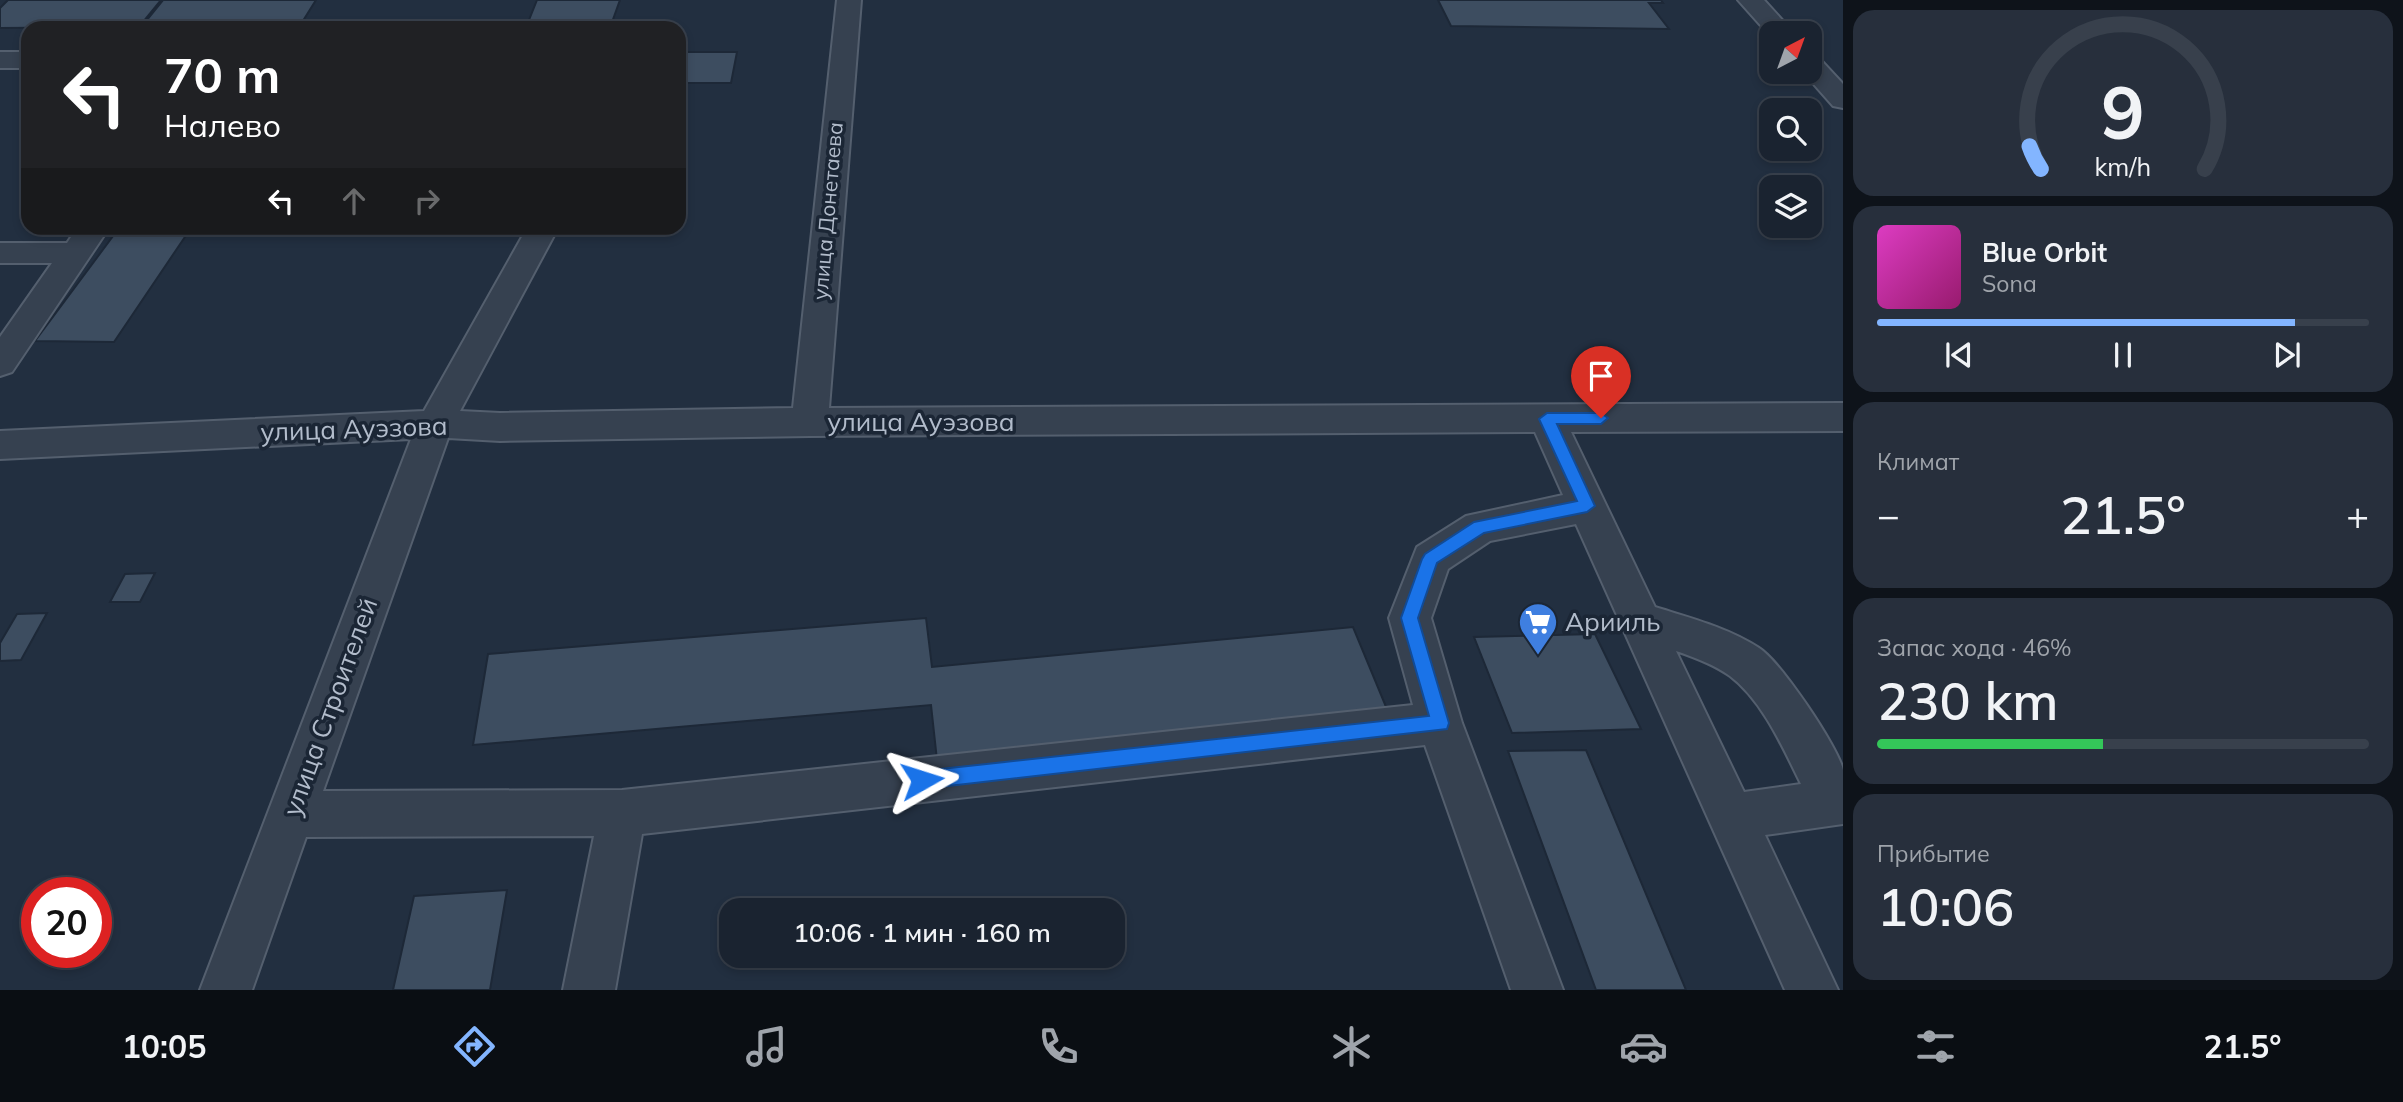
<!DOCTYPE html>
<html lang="ru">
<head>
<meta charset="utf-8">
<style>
  :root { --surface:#1a2330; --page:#272f3c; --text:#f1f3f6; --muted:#9fa4ab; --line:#38404c; --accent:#83b5ff }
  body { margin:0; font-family:Mulish,sans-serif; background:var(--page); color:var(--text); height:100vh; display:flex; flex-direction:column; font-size:26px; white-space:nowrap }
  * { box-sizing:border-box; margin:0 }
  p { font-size:23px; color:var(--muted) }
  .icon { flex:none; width:38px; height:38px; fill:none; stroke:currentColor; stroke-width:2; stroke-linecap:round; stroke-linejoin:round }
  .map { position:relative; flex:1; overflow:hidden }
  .panel { display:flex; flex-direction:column; gap:10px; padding:10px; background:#0e131a; width:560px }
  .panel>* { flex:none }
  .top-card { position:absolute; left:21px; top:21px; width:665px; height:214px; border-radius:21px; box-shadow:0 4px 10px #0003,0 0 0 2px var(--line); background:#202124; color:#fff; overflow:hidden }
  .needle { width:46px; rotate:41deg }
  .tools { position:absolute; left:1759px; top:21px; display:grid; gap:14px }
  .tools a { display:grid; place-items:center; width:63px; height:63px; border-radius:14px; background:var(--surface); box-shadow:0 4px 10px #0003,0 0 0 2px var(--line); font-size:35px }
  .speed { position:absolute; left:21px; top:877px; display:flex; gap:14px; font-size:35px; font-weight:700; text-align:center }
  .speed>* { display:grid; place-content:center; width:91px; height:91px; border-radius:50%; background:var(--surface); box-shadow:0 4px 10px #0003,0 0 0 2px var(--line); line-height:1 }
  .speed .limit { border:10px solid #d22; background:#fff; color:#111 }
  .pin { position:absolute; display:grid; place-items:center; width:60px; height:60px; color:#fff; margin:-72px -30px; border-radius:50% 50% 50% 0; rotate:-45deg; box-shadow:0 0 7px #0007 }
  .pin .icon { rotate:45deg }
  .me { position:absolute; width:77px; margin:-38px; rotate:84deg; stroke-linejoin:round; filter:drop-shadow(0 0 5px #0008) }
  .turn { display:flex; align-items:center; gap:24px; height:147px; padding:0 28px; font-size:32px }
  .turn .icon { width:91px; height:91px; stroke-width:2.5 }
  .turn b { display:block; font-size:49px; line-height:60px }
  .lanes { display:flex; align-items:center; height:66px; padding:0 28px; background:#0003; justify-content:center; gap:35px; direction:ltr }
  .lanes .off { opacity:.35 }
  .big { font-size:52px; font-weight:600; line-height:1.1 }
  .panel .widget { flex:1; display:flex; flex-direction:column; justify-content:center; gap:10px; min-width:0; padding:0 24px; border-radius:21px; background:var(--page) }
  .panel .dial { align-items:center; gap:0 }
  .dial svg { height:182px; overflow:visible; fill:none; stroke:var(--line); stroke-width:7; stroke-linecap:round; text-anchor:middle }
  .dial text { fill:var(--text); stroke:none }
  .song { display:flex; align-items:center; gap:21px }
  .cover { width:84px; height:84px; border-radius:10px; background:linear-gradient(135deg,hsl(310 70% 55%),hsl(320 70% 35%)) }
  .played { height:7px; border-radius:4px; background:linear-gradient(90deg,var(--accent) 85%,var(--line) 85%) }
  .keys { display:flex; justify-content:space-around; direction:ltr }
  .heat { display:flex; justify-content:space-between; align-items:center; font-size:38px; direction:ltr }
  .charge { height:10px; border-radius:5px; background:linear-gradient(90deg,#34c759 46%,var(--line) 0) }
  .trip { position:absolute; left:719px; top:898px; width:406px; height:70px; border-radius:21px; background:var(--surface); box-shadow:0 4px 10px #0003,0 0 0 2px var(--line); font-weight:600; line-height:70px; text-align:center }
  .menu { display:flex; height:112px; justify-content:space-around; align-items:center; background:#0a0e13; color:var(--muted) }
  .menu .icon { width:49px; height:49px }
  .menu .active { color:var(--accent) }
  .menu b { font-size:32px; color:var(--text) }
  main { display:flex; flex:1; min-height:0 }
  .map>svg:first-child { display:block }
  .building { fill:#3d4d60; stroke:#1d2837; stroke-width:2 }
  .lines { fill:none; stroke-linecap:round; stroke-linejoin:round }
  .minor-casing { stroke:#545f6e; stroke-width:4 }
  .minor { fill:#364150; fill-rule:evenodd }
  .route { fill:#1a73e8; stroke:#114b97; stroke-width:2 }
  .labels { text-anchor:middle; stroke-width:7; stroke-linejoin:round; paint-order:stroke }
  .far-street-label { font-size:21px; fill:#b2bccb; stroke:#1b2635 }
  .street-label { font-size:26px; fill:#b2bccb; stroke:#1b2635 }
  .poi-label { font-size:26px; fill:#b2bccb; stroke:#1b2635; text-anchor:start }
</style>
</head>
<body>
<main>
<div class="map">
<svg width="1843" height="990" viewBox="0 0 1843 990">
  <rect width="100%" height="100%" fill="#222f40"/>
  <!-- building -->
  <g class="building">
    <polygon points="8,0 161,0 139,27 0,28 0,8"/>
    <polygon points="163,0 316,0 301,24 142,26"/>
    <polygon points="537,0 620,0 611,25 527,25"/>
    <polygon points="1438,0 1661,0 1663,3 1649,3 1669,29 1451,26"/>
    <polygon points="679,52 737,52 731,83 679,83"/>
    <polygon points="119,228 191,228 114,342 35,341"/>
    <polygon points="155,573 140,602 110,602 125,574"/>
    <polygon points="47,613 21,660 0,661 0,643 17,614"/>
    <polygon points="926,618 932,667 1353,627 1389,714 937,760 931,705 473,745 488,654"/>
    <polygon points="1595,634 1641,729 1512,733 1474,637"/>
    <polygon points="1586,750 1686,990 1596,990 1508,751"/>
    <polygon points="507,890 490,990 393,990 414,896"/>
  </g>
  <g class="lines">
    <!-- minor casing -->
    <g class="minor-casing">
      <g id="minor">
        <path d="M837 0H861L829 408 1843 403V431L1571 432 1655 607C1690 618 1729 628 1759 648 1780 661 1838 747 1843 770 1843 787 1843 807 1843 824L1765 835 1838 990H1785L1576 524 1490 541 1448 569 1431 618 1462 723 1563 990H1511L1425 745 642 834 615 990H563L594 836 306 837 252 990H200L411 439 0 459V431L424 411 527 228H558L460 411 500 413 793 408ZM1535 432 1563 495 1466 516 1417 547 1389 618 1413 705 622 790 323 791 448 438 500 441 810 436ZM1676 651C1694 657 1715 665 1730 676 1763 701 1783 748 1801 784L1744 792Z"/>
        <polygon points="1738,0 1764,0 1794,33 1771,33 1771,37"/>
        <rect x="0" y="52" width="28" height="16"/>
        <polygon points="1810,56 1819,58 1843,84 1843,108 1833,106 1803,72 1810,72"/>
        <polygon points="77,228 109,228 12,372 0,376 0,337 52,263 0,263 0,243 67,243"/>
      </g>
    </g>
    <!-- minor -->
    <use href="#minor" class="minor"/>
  </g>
  <!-- route -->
  <polygon class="route" points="1547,413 1601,413 1608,418 1601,424 1557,424 1595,506 1587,512 1484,533 1437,563 1418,618 1449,723 1447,729 922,789 915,787 913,780 915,773 922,771 1429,716 1401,618 1422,559 1425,554 1474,522 1577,501 1539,419"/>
  <!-- icons -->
  <defs>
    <g id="supermarket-pin" transform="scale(2.0125)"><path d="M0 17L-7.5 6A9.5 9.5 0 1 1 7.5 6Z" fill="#3f7fe0" stroke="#1b2635"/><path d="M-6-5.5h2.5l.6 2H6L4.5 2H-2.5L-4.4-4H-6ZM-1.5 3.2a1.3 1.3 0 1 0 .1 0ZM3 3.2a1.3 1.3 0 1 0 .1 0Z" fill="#fff"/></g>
  </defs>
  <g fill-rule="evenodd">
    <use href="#supermarket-pin" x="1538" y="622"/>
  </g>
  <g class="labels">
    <!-- far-street labels -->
    <g class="far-street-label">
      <text transform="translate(828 211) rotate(-85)" y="7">улица Донетаева</text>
    </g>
    <!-- street labels -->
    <g class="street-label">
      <text x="921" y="431">улица Ауэзова</text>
      <text transform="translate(354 429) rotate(-2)" y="9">улица Ауэзова</text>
      <text transform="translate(330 707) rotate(-70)" y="9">улица Строителей</text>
    </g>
    <!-- poi labels -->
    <g class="poi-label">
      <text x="1565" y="631">Арииль</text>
    </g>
  </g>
</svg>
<div class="tools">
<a><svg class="needle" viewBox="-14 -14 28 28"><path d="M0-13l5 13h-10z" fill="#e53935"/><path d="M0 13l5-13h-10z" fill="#9fa4ab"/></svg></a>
<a><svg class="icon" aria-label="search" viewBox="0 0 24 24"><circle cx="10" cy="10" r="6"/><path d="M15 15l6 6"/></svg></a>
<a><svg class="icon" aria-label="layers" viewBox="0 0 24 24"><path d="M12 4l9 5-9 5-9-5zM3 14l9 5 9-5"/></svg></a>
</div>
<div class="speed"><div class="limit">20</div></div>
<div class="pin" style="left:1601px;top:418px;background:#d93025"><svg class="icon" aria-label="arrive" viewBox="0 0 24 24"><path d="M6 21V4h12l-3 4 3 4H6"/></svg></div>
<svg class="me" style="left:922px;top:780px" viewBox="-20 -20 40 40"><path d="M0-17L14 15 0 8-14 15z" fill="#1a73e8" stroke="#fff" stroke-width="4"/></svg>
<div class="trip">10:06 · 1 мин · 160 m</div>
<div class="top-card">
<div class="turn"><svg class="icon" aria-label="left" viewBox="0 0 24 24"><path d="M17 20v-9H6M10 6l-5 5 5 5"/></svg><div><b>70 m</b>Налево</div></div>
<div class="lanes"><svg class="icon" aria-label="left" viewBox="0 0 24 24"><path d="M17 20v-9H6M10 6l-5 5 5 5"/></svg><svg class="icon off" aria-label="ahead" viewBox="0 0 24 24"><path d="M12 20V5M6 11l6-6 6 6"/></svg><svg class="icon off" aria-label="right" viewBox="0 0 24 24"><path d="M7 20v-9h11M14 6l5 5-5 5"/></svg></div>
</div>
</div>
<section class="panel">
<div class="widget dial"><svg viewBox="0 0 100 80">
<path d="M14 69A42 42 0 1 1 86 69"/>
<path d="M14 69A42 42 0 0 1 9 59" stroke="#83b5ff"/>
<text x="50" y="56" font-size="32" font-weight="700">9</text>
<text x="50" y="72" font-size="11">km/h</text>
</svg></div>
<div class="widget">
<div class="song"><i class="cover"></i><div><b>Blue Orbit</b><p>Sona</p></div></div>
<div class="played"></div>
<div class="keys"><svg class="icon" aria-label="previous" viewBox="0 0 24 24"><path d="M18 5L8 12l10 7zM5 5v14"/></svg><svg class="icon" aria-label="pause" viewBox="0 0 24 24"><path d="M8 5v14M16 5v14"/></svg><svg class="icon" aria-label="next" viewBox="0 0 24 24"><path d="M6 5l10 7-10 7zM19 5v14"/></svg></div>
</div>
<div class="widget"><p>Климат</p>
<div class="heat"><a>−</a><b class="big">21.5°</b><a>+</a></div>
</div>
<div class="widget"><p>Запас хода · 46%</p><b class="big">230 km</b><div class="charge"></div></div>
<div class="widget"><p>Прибытие</p><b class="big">10:06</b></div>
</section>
</main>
<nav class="menu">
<b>10:05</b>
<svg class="icon active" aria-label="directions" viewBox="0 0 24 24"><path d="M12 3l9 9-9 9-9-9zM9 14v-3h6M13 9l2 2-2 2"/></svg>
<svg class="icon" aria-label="music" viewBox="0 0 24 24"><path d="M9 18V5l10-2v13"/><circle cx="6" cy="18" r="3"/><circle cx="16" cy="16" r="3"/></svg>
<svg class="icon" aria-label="phone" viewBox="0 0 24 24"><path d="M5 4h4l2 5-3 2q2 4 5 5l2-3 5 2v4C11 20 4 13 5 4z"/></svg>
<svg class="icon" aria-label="climate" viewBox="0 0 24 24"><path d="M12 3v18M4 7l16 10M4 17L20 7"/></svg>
<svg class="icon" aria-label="car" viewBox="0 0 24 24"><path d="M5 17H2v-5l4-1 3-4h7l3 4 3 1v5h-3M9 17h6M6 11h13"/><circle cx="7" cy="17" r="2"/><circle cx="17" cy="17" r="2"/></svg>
<svg class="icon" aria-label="filters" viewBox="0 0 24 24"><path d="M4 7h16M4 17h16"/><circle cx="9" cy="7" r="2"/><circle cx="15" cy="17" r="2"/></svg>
<b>21.5°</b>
</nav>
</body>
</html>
